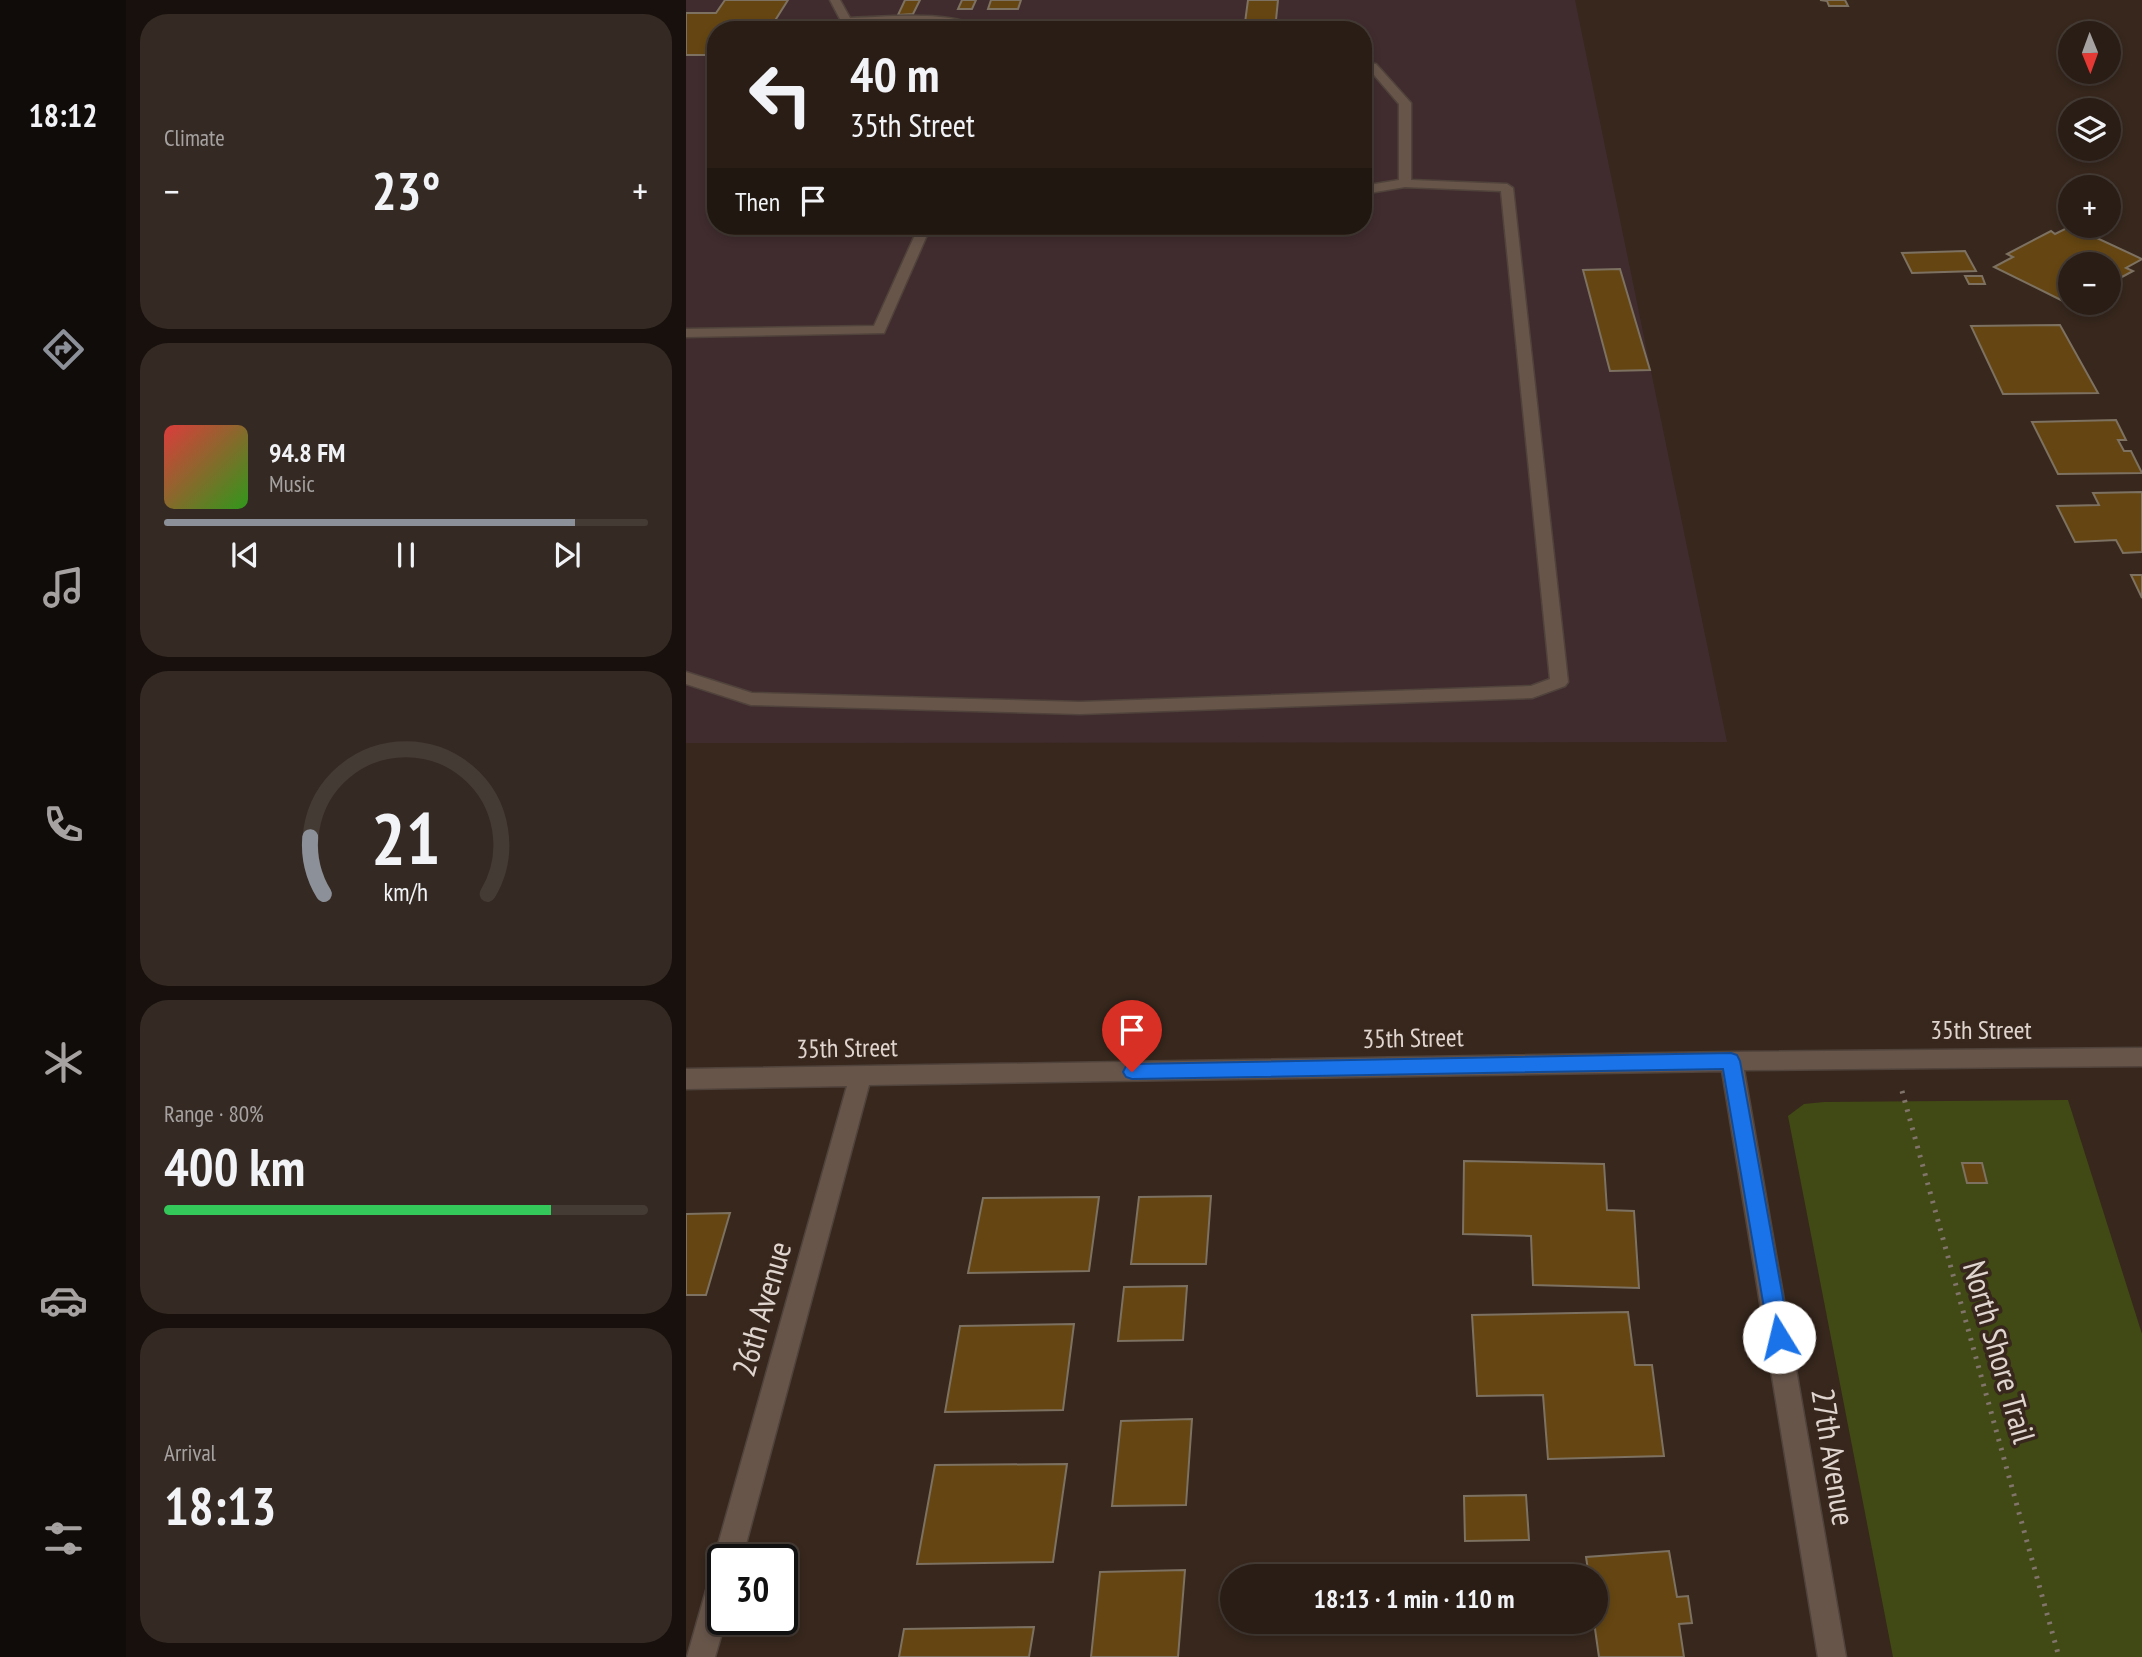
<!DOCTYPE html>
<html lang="en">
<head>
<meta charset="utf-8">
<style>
  :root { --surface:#291d16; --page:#352a23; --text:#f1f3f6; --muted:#a5a2a1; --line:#453b35; --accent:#8c9099 }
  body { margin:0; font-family:"PT Sans Narrow",sans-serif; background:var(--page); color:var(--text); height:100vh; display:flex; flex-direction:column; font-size:26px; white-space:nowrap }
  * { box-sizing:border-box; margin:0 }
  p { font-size:23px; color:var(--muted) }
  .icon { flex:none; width:38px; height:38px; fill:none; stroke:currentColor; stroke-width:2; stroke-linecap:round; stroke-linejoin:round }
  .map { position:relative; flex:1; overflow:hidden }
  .details { display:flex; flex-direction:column; gap:14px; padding:14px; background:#17100c; width:560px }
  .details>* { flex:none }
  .guide { position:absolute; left:21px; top:21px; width:665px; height:214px; border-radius:28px; box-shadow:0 4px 10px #0003,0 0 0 2px var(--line); background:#291d16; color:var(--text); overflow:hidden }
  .needle { width:46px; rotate:179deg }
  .tools { position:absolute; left:1372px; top:21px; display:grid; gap:14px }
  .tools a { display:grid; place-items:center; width:63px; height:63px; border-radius:50%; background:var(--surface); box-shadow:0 4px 10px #0003,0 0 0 2px var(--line); font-size:35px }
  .speed { position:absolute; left:21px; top:1544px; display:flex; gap:14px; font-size:35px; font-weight:700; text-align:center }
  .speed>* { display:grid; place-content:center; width:91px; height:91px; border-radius:50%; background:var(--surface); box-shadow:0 4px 10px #0003,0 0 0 2px var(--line); line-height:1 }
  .speed .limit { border:4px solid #111; border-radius:10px; background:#fff; color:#111 }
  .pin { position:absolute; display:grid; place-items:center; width:60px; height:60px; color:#fff; margin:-72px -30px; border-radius:50% 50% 50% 0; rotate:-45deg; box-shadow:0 0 7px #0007 }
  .pin .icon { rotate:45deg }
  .me { position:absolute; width:77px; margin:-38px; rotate:351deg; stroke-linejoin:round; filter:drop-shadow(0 0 5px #0008) }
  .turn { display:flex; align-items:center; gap:24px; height:147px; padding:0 28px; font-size:32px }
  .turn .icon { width:91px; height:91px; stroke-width:2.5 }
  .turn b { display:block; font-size:49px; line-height:60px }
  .then { display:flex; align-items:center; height:66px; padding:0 28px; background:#0003; gap:14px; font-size:26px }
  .big { font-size:52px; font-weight:700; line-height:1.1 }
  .details .card { flex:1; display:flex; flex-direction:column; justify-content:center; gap:10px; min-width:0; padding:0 24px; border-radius:28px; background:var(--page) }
  .details .dial { align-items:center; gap:0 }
  .dial svg { height:182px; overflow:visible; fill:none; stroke:var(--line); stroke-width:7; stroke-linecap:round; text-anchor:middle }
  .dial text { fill:var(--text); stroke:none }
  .song { display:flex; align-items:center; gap:21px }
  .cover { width:84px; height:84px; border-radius:10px; background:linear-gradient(135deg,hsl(0 70% 55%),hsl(110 70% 35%)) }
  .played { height:7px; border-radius:4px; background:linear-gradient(90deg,var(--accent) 85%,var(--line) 85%) }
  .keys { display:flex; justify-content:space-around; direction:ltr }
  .heat { display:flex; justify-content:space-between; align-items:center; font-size:38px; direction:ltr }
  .charge { height:10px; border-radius:5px; background:linear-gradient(90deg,#34c759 80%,var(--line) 0) }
  .trip { position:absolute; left:534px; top:1564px; width:388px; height:70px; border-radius:35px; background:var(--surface); box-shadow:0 4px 10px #0003,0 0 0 2px var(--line); font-weight:700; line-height:70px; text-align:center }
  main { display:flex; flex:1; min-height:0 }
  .menu { display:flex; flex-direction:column; width:126px; justify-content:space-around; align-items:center; background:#100c09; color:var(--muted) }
  .menu .icon { width:49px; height:49px }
  .menu .on { color:var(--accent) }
  .menu b { font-size:32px; color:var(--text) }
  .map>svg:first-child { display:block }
  .industrial { fill:#402c2f; fill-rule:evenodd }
  .green { fill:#414a14 }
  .building { fill:#654612; stroke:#7d7161; stroke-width:2 }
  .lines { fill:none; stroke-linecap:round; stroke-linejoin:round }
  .service-casing { stroke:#50433b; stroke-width:3 }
  .minor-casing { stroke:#50433b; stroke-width:3 }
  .path { stroke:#81746b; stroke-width:5; stroke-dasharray:2.5 7; stroke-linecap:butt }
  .service { fill:#67554a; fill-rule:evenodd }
  .minor { fill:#67554a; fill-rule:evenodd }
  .route { fill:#1a73e8; stroke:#114b97; stroke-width:2 }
  .labels { text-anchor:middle; stroke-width:7; stroke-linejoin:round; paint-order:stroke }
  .street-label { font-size:26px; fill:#e0d5cf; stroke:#37271d }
  .near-street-label { font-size:32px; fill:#e0d5cf; stroke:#37271d }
</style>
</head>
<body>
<main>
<nav class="menu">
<b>18:12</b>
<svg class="icon on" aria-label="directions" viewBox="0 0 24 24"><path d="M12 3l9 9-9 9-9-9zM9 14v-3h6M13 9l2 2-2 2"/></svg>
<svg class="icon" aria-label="music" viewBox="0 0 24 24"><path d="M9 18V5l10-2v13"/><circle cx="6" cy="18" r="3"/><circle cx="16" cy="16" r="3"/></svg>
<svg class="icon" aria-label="phone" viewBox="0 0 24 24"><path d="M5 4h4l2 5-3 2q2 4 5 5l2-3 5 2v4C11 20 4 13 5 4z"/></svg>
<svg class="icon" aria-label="climate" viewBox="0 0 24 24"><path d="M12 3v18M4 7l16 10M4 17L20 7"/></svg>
<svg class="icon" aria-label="car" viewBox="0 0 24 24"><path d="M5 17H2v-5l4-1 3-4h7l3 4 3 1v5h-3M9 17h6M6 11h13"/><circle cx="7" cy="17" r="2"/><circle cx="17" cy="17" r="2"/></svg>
<svg class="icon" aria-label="filters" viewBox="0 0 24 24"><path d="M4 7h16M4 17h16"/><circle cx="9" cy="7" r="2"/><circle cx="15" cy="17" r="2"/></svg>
</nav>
<section class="details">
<div class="card"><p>Climate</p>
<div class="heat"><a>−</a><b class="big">23°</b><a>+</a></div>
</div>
<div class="card">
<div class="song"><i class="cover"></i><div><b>94.8 FM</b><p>Music</p></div></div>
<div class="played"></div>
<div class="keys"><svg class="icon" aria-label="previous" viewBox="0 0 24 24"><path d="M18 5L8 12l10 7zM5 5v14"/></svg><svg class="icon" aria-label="pause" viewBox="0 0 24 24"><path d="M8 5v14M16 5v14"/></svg><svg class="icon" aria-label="next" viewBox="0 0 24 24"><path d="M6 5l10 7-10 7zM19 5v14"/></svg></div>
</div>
<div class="card dial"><svg viewBox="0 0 100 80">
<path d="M14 69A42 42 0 1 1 86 69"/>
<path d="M14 69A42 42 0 0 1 8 44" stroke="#8c9099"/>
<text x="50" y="56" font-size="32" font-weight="700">21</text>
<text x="50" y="72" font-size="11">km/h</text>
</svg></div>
<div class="card"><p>Range · 80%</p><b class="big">400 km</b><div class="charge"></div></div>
<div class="card"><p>Arrival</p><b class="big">18:13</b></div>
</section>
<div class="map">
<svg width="1456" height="1657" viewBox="0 0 1456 1657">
  <rect width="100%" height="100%" fill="#37271d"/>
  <!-- industrial -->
  <path class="industrial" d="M0 0H889L1041 742 0 743ZM30 30H677V226H30Z"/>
  <!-- green -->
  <polygon class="green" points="1382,1100 1456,1334 1456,1657 1207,1657 1102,1116 1118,1104 1138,1102"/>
  <!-- building -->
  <g class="building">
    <polygon points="39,0 102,0 83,30 30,30 30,55 0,55 0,13 30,13"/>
    <polygon points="219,0 234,0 227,14 212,15"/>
    <polygon points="276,0 290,0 286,9 272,9"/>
    <polygon points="305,0 335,0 332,9 302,9"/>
    <polygon points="562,0 592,0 589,30 558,30"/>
    <polygon points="1159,0 1162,6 1143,6 1141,1 1134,0"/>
    <polygon points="1385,226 1456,259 1440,268 1447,271 1423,284 1423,264 1384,264 1384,299 1379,302 1308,267 1327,257 1321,254 1365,231 1369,234"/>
    <polygon points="1279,251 1290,271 1226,273 1216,253"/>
    <polygon points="934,269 964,370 924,371 897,270"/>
    <polygon points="1279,276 1296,276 1299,284 1283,284"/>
    <polygon points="1374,325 1412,393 1317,394 1285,326"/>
    <polygon points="1430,420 1440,440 1432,440 1438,451 1445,451 1456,473 1372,474 1346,422"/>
    <polygon points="1456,492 1456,552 1437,553 1430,540 1389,542 1371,506 1413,505 1407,493"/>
    <polygon points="1445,575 1456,575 1456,598"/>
    <polygon points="778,1161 918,1164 921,1210 948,1211 953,1288 847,1285 845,1236 777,1234"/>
    <polygon points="1276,1163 1296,1163 1301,1183 1281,1183"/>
    <polygon points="525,1196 520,1264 445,1264 453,1197"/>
    <polygon points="413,1197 403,1271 282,1273 297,1198"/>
    <polygon points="44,1213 20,1295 0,1295 0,1214"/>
    <polygon points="501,1286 497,1340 432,1341 438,1287"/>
    <polygon points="942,1312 949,1365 966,1365 978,1456 862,1459 857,1395 791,1396 786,1315"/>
    <polygon points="388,1324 377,1410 259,1412 274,1326"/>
    <polygon points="506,1419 500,1505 426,1506 435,1421"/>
    <polygon points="381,1464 367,1562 231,1564 249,1465"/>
    <polygon points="840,1495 843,1540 779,1541 778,1496"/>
    <polygon points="983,1551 991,1597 1002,1596 1006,1623 993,1624 998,1657 913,1657 908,1622 910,1577 903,1577 900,1557"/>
    <polygon points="499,1570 492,1657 405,1657 414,1572"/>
    <polygon points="348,1627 343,1657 213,1657 218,1629"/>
  </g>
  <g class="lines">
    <!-- service casing -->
    <g class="service-casing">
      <g id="service">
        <path d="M144 0H154L164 18C200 17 268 9 298 30L244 24H160L155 21Z"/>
        <polygon points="677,63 690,64 725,103 725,180 821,184 827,188 882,682 879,686 846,698 394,714 65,705 0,684 0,672 66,693 394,702 845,686 864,679 815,191 719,187 677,194 677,186 713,180 713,104 683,69 677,69"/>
        <polygon points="233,226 245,226 198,333 0,337 0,329 188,326"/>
      </g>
    </g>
    <!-- minor casing -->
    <g class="minor-casing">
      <polygon id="minor" points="1456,1048 1456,1066 1058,1070 1160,1657 1132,1657 1036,1071 183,1085 56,1559 37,1559 37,1619 40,1619 29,1657 1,1657 23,1580 27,1570 32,1568 28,1559 161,1086 0,1089 0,1069 1045,1052"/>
    </g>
    <!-- path -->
    <polyline class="path" points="1216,1091 1373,1657"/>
    <!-- service -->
    <use href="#service" class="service"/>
    <!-- minor -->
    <use href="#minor" class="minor"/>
  </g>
  <!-- route -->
  <polygon class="route" points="1045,1053 1051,1055 1054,1061 1104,1337 1101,1344 1093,1347 1086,1344 1083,1337 1037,1069 446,1079 440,1077 437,1072 440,1066 446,1064"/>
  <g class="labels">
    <!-- street labels -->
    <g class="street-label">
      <text x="1295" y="1039">35th Street</text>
      <text transform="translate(727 1038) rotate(-1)" y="9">35th Street</text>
      <text transform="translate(161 1048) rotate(-1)" y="9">35th Street</text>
    </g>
    <!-- near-street labels -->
    <g class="near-street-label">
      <text transform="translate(76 1309) rotate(-74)" y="11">26th Avenue</text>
      <text transform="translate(1313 1352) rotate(74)" y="11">North Shore Trail</text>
      <text transform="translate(1147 1457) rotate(81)" y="11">27th Avenue</text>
    </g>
  </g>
</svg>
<div class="tools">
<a><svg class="needle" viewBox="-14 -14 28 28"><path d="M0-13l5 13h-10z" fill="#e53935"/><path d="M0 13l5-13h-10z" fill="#a5a2a1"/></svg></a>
<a><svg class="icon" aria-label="layers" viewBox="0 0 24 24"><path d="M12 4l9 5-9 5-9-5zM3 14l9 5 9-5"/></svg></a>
<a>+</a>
<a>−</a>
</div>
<div class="speed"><div class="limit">30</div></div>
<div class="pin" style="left:446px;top:1072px;background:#d93025"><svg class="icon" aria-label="arrive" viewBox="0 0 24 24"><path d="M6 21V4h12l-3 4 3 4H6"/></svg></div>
<svg class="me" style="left:1093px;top:1337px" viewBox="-20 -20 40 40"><circle r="19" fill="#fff"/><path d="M0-13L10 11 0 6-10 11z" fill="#1a73e8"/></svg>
<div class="trip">18:13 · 1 min · 110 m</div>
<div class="guide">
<div class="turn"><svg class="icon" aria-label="left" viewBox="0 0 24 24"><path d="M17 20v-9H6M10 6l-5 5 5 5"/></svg><div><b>40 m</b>35th Street</div></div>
<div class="then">Then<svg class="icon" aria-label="arrive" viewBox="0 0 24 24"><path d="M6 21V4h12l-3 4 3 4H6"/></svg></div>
</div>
</div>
</main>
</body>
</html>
